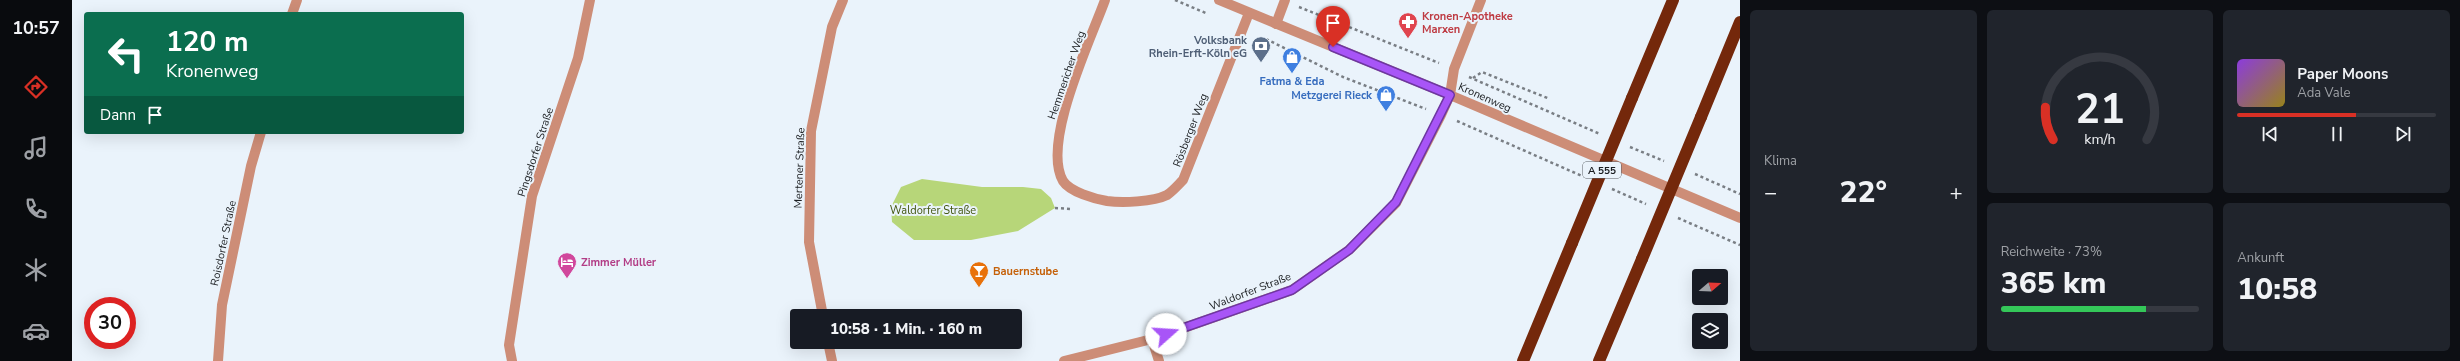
<!DOCTYPE html>
<html lang="de">
<head>
<meta charset="utf-8">
<style>
  :root { --surface:#171b24; --page:#20242c; --text:#f1f3f6; --muted:#9ea1a6; --line:#363941; --accent:#d93025 }
  body { margin:0; font-family:"Nunito Sans",sans-serif; background:var(--page); color:var(--text); height:100vh; display:flex; flex-direction:column; font-size:15px; white-space:nowrap }
  * { box-sizing:border-box; margin:0 }
  p { font-size:13px; color:var(--muted) }
  .icon { flex:none; width:22px; height:22px; fill:none; stroke:currentColor; stroke-width:2; stroke-linecap:round; stroke-linejoin:round }
  .map { position:relative; flex:1; overflow:hidden }
  .drawer { display:flex; flex-direction:column; gap:10px; padding:10px; background:#0d0f14; width:720px }
  .drawer>* { flex:none }
  .banner { position:absolute; left:12px; top:12px; width:380px; height:122px; border-radius:4px; box-shadow:0 4px 16px #0002; background:#0b6e4f; color:#fff; overflow:hidden }
  .needle { width:26px; rotate:71deg }
  .tools { position:absolute; left:1620px; top:269px; display:grid; gap:8px }
  .tools a { display:grid; place-items:center; width:36px; height:36px; border-radius:4px; background:var(--surface); box-shadow:0 4px 16px #0002; font-size:20px }
  .speed { position:absolute; left:12px; top:297px; display:flex; gap:8px; font-size:20px; font-weight:700; text-align:center }
  .speed>* { display:grid; place-content:center; width:52px; height:52px; border-radius:50%; background:var(--surface); box-shadow:0 4px 16px #0002; line-height:1 }
  .speed .limit { border:6px solid #d22; background:#fff; color:#111 }
  .pin { position:absolute; display:grid; place-items:center; width:34px; height:34px; color:#fff; margin:-41px -17px; border-radius:50% 50% 50% 0; rotate:-45deg; box-shadow:0 0 4px #0007 }
  .pin .icon { rotate:45deg }
  .me { position:absolute; width:44px; margin:-22px; rotate:71deg; stroke-linejoin:round; filter:drop-shadow(0 0 3px #0008) }
  .turn { display:flex; align-items:center; gap:14px; height:84px; padding:0 16px; font-size:18px }
  .turn .icon { width:52px; height:52px; stroke-width:2.5 }
  .turn b { display:block; font-size:28px; line-height:34px }
  .then { display:flex; align-items:center; height:38px; padding:0 16px; background:#0003; gap:8px; font-size:15px }
  .big { font-size:30px; font-weight:800; line-height:1.1 }
  .drawer .tile { flex:1; display:flex; flex-direction:column; justify-content:center; gap:6px; min-width:0; padding:0 14px; border-radius:6px; background:var(--page) }
  .drawer .dial { align-items:center; gap:0 }
  .dial svg { height:104px; overflow:visible; fill:none; stroke:var(--line); stroke-width:7; stroke-linecap:round; text-anchor:middle }
  .dial text { fill:var(--text); stroke:none }
  .song { display:flex; align-items:center; gap:12px }
  .cover { width:48px; height:48px; border-radius:6px; background:linear-gradient(135deg,hsl(270 70% 55%),hsl(50 70% 35%)) }
  .played { height:4px; border-radius:2px; background:linear-gradient(90deg,var(--accent) 60%,var(--line) 60%) }
  .keys { display:flex; justify-content:space-around; direction:ltr }
  .heat { display:flex; justify-content:space-between; align-items:center; font-size:22px; direction:ltr }
  .charge { height:6px; border-radius:3px; background:linear-gradient(90deg,#34c759 73%,var(--line) 0) }
  .drawer .tiles { flex:1; display:grid; gap:10px; grid-template-columns:repeat(3,1fr) }
  .tile:first-child { grid-row:span 2 }
  .trip { position:absolute; left:718px; top:309px; width:232px; height:40px; border-radius:4px; background:var(--surface); box-shadow:0 4px 16px #0002; font-weight:800; line-height:40px; text-align:center }
  main { display:flex; flex:1; min-height:0 }
  .tab-bar { display:flex; flex-direction:column; width:72px; justify-content:space-around; align-items:center; background:#090b0e; color:var(--muted) }
  .tab-bar .icon { width:28px; height:28px }
  .tab-bar .current { color:var(--accent) }
  .tab-bar b { font-size:18px; color:var(--text) }
  .map>svg:first-child { display:block }
  .green { fill:#b7d679 }
  .lines { fill:none; stroke-linecap:round; stroke-linejoin:round }
  .path { stroke:#797e84; stroke-width:2.5; stroke-dasharray:3 3; stroke-linecap:butt }
  .minor { stroke:#cd8d77; stroke-width:10 }
  .highway { stroke:#74280b; stroke-width:12 }
  .highway-bridge { stroke:#74280b; stroke-width:12 }
  .route-casing { stroke:#6d37a1; stroke-width:10 }
  .route { stroke:#a855f7; stroke-width:7 }
  .labels { text-anchor:middle; stroke-width:4; stroke-linejoin:round; paint-order:stroke }
  .shield { fill:#eaf3fb; stroke:#585d62; stroke-width:1 }
  .shield-label { font-size:10px; font-weight:bold; fill:#1a1d20 }
  .health-label { font-size:11px; font-weight:bold; fill:#be3a42; stroke:#eaf3fb; text-anchor:start }
  .service-label { font-size:11px; font-weight:bold; fill:#4e5e75; stroke:#eaf3fb; text-anchor:end }
  .street-label { font-size:11px; fill:#1a1d20; stroke:#eaf3fb }
  .shop-label { font-size:11px; font-weight:bold; fill:#366cbe; stroke:#eaf3fb }
  .park-label { font-size:11px; fill:#43560f; stroke:#eaf3fb }
  .hotel-label { font-size:11px; font-weight:bold; fill:#b23c85; stroke:#eaf3fb; text-anchor:start }
  .food-label { font-size:11px; font-weight:bold; fill:#c56008; stroke:#eaf3fb; text-anchor:start }
</style>
</head>
<body>
<main>
<nav class="tab-bar">
<b>10:57</b>
<svg class="icon current" aria-label="directions" viewBox="0 0 24 24"><path d="M12 3l9 9-9 9-9-9zM9 14v-3h6M13 9l2 2-2 2"/></svg>
<svg class="icon" aria-label="music" viewBox="0 0 24 24"><path d="M9 18V5l10-2v13"/><circle cx="6" cy="18" r="3"/><circle cx="16" cy="16" r="3"/></svg>
<svg class="icon" aria-label="phone" viewBox="0 0 24 24"><path d="M5 4h4l2 5-3 2q2 4 5 5l2-3 5 2v4C11 20 4 13 5 4z"/></svg>
<svg class="icon" aria-label="climate" viewBox="0 0 24 24"><path d="M12 3v18M4 7l16 10M4 17L20 7"/></svg>
<svg class="icon" aria-label="car" viewBox="0 0 24 24"><path d="M5 17H2v-5l4-1 3-4h7l3 4 3 1v5h-3M9 17h6M6 11h13"/><circle cx="7" cy="17" r="2"/><circle cx="17" cy="17" r="2"/></svg>
</nav>
<div class="map">
<svg width="1668" height="361" viewBox="0 0 1668 361">
  <rect width="100%" height="100%" fill="#eaf3fb"/>
  <!-- green -->
  <polygon class="green" points="850,179 910,187 951,187 969,189 979,198 983,208 946,231 899,240 842,240 820,222 819,207 829,187"/>
  <g class="lines">
    <!-- path -->
    <g class="path">
      <polyline points="1103,0 1136,14"/>
      <polyline points="1227,7 1367,63"/>
      <polyline points="1194,39 1271,77 1354,109"/>
      <polyline points="1397,77 1528,134"/>
      <polyline points="1401,78 1410,72 1478,99"/>
      <polyline points="1385,121 1510,176"/>
      <polyline points="1558,147 1592,161"/>
      <polyline points="1623,174 1668,194"/>
      <polyline points="1540,189 1574,204"/>
      <polyline points="983,208 1000,209"/>
      <polyline points="1606,218 1668,245"/>
    </g>
    <!-- minor -->
    <g class="minor">
      <path d="M1033 0C1019 39 969 143 991 181 998 192 1023 199 1035 201 1050 203 1081 202 1095 195 1101 191 1106 185 1111 180L1177 13"/>
      <polyline points="1147,0 1378,95 1668,218"/>
      <polyline points="220,14 225,0"/>
      <polyline points="1204,24 1213,0"/>
      <polyline points="751,316 737,242 739,131 760,27 771,0"/>
      <polyline points="1080,339 1087,361"/>
      <polyline points="756,342 760,361"/>
      <polyline points="146,361 150,305 179,166 189,132"/>
      <polyline points="440,361 437,345 460,196 506,58 518,0"/>
      <polyline points="992,361 1080,339 1220,290 1277,250 1324,203 1369,115 1378,95 1382,69 1409,0"/>
    </g>
    <!-- highway -->
    <g class="highway">
      <polyline points="1560,98 1601,0"/>
      <polyline points="1629,117 1668,22"/>
      <polyline points="1451,361 1500,243"/>
      <polyline points="1527,361 1570,259"/>
    </g>
    <!-- highway-bridge -->
    <g class="highway-bridge">
      <polyline points="1500,243 1560,98"/>
      <polyline points="1570,259 1629,117"/>
    </g>
  </g>
  <g class="lines">
    <!-- route casing -->
    <g class="route-casing">
      <polyline id="route" points="1094,334 1220,290 1277,250 1324,202 1378,95 1261,47"/>
    </g>
    <!-- route -->
    <use href="#route" class="route"/>
  </g>
  <!-- icons -->
  <defs>
    <g id="pharmacy-pin" transform="scale(1)"><path d="M0 17L-7.5 6A9.5 9.5 0 1 1 7.5 6Z" fill="#e0444e" stroke="#eaf3fb"/><path d="M-2-6h4v4h4v4h-4v4h-4v-4h-4v-4h4Z" fill="#fff"/></g>
    <g id="bank-pin" transform="scale(1)"><path d="M0 17L-7.5 6A9.5 9.5 0 1 1 7.5 6Z" fill="#5c6f8a" stroke="#eaf3fb"/><path d="M-6-4H6V4H-6ZM0-2.3a2.3 2.3 0 1 0 0 4.6a2.3 2.3 0 1 0 0-4.6Z" fill="#fff"/></g>
    <g id="shop-pin" transform="scale(1)"><path d="M0 17L-7.5 6A9.5 9.5 0 1 1 7.5 6Z" fill="#3f7fe0" stroke="#eaf3fb"/><path d="M-5-2.5h2.3a2.7 3.5 0 0 1 5.4 0H5L5.5 6h-11ZM-1.5-2.5h3a1.5 2.3 0 0 0-3 0Z" fill="#fff"/></g>
    <g id="hotel-pin" transform="scale(1)"><path d="M0 17L-7.5 6A9.5 9.5 0 1 1 7.5 6Z" fill="#d1479c" stroke="#eaf3fb"/><path d="M-6-4.5h1.5V1H6V5H4.5V3h-9V5H-6ZM-4 0a1.8 1.8 0 1 1 3.6 0ZM.5 0V-2.5h3Q6-2.5 6 0Z" fill="#fff"/></g>
    <g id="bar-pin" transform="scale(1)"><path d="M0 17L-7.5 6A9.5 9.5 0 1 1 7.5 6Z" fill="#e8710a" stroke="#eaf3fb"/><path d="M-6-5H6L.8 .8V4.5H3.5V6h-7V4.5H-.8V.8Z" fill="#fff"/></g>
  </defs>
  <g fill-rule="evenodd">
    <use href="#pharmacy-pin" x="1336" y="22"/>
    <use href="#bank-pin" x="1189" y="46"/>
    <use href="#shop-pin" x="1220" y="57"/>
    <use href="#shop-pin" x="1314" y="95"/>
    <use href="#hotel-pin" x="495" y="262"/>
    <use href="#bar-pin" x="907" y="271"/>
  </g>
  <g class="labels">
    <!-- shield labels -->
    <rect class="shield" x="1511" y="162" width="38" height="16" rx="3"/>
    <g class="shield-label">
      <text x="1530" y="174">A 555</text>
    </g>
    <!-- health labels -->
    <g class="health-label">
      <text x="1350" y="20">Kronen-Apotheke<tspan x="1350" dy="13">Marxen</tspan></text>
    </g>
    <!-- service labels -->
    <g class="service-label">
      <text x="1175" y="44">Volksbank<tspan x="1175" dy="13">Rhein-Erft-Köln eG</tspan></text>
    </g>
    <!-- street labels -->
    <g class="street-label">
      <text transform="translate(994 75) rotate(-71)" y="4">Hemmericher Weg</text>
      <text transform="translate(1413 97) rotate(24)" y="4">Kronenweg</text>
      <text transform="translate(1118 130) rotate(-69)" y="4">Rösberger Weg</text>
      <text transform="translate(463 152) rotate(-72)" y="4">Pingsdorfer Straße</text>
      <text transform="translate(727 168) rotate(-88)" y="4">Mertener Straße</text>
      <text transform="translate(151 243) rotate(-78)" y="4">Roisdorfer Straße</text>
      <text transform="translate(1178 291) rotate(-21)" y="4">Waldorfer Straße</text>
    </g>
    <!-- shop labels -->
    <g class="shop-label">
      <text x="1220" y="85">Fatma &amp; Eda</text>
      <text x="1300" y="99" text-anchor="end">Metzgerei Rieck</text>
    </g>
    <!-- park labels -->
    <g class="park-label">
      <text x="861" y="214">Waldorfer Straße</text>
    </g>
    <!-- hotel labels -->
    <g class="hotel-label">
      <text x="509" y="266">Zimmer Müller</text>
    </g>
    <!-- food labels -->
    <g class="food-label">
      <text x="921" y="275">Bauernstube</text>
    </g>
  </g>
</svg>
<div class="tools">
<a><svg class="needle" viewBox="-14 -14 28 28"><path d="M0-13l5 13h-10z" fill="#e53935"/><path d="M0 13l5-13h-10z" fill="#9ea1a6"/></svg></a>
<a><svg class="icon" aria-label="layers" viewBox="0 0 24 24"><path d="M12 4l9 5-9 5-9-5zM3 14l9 5 9-5"/></svg></a>
</div>
<div class="speed"><div class="limit">30</div></div>
<div class="pin" style="left:1261px;top:47px;background:#d93025"><svg class="icon" aria-label="arrive" viewBox="0 0 24 24"><path d="M6 21V4h12l-3 4 3 4H6"/></svg></div>
<svg class="me" style="left:1094px;top:334px" viewBox="-20 -20 40 40"><circle r="19" fill="#fff"/><path d="M0-13L10 11 0 6-10 11z" fill="#a855f7"/></svg>
<div class="trip">10:58 · 1 Min. · 160 m</div>
<div class="banner">
<div class="turn"><svg class="icon" aria-label="left" viewBox="0 0 24 24"><path d="M17 20v-9H6M10 6l-5 5 5 5"/></svg><div><b>120 m</b>Kronenweg</div></div>
<div class="then">Dann<svg class="icon" aria-label="arrive" viewBox="0 0 24 24"><path d="M6 21V4h12l-3 4 3 4H6"/></svg></div>
</div>
</div>
<section class="drawer">
<div class="tiles">
<div class="tile"><p>Klima</p>
<div class="heat"><a>−</a><b class="big">22°</b><a>+</a></div>
</div>
<div class="tile dial"><svg viewBox="0 0 100 80">
<path d="M14 69A42 42 0 1 1 86 69"/>
<path d="M14 69A42 42 0 0 1 8 44" stroke="#d93025"/>
<text x="50" y="56" font-size="32" font-weight="700">21</text>
<text x="50" y="72" font-size="11">km/h</text>
</svg></div>
<div class="tile">
<div class="song"><i class="cover"></i><div><b>Paper Moons</b><p>Ada Vale</p></div></div>
<div class="played"></div>
<div class="keys"><svg class="icon" aria-label="previous" viewBox="0 0 24 24"><path d="M18 5L8 12l10 7zM5 5v14"/></svg><svg class="icon" aria-label="pause" viewBox="0 0 24 24"><path d="M8 5v14M16 5v14"/></svg><svg class="icon" aria-label="next" viewBox="0 0 24 24"><path d="M6 5l10 7-10 7zM19 5v14"/></svg></div>
</div>
<div class="tile"><p>Reichweite · 73%</p><b class="big">365 km</b><div class="charge"></div></div>
<div class="tile"><p>Ankunft</p><b class="big">10:58</b></div>
</div>
</section>
</main>
</body>
</html>
